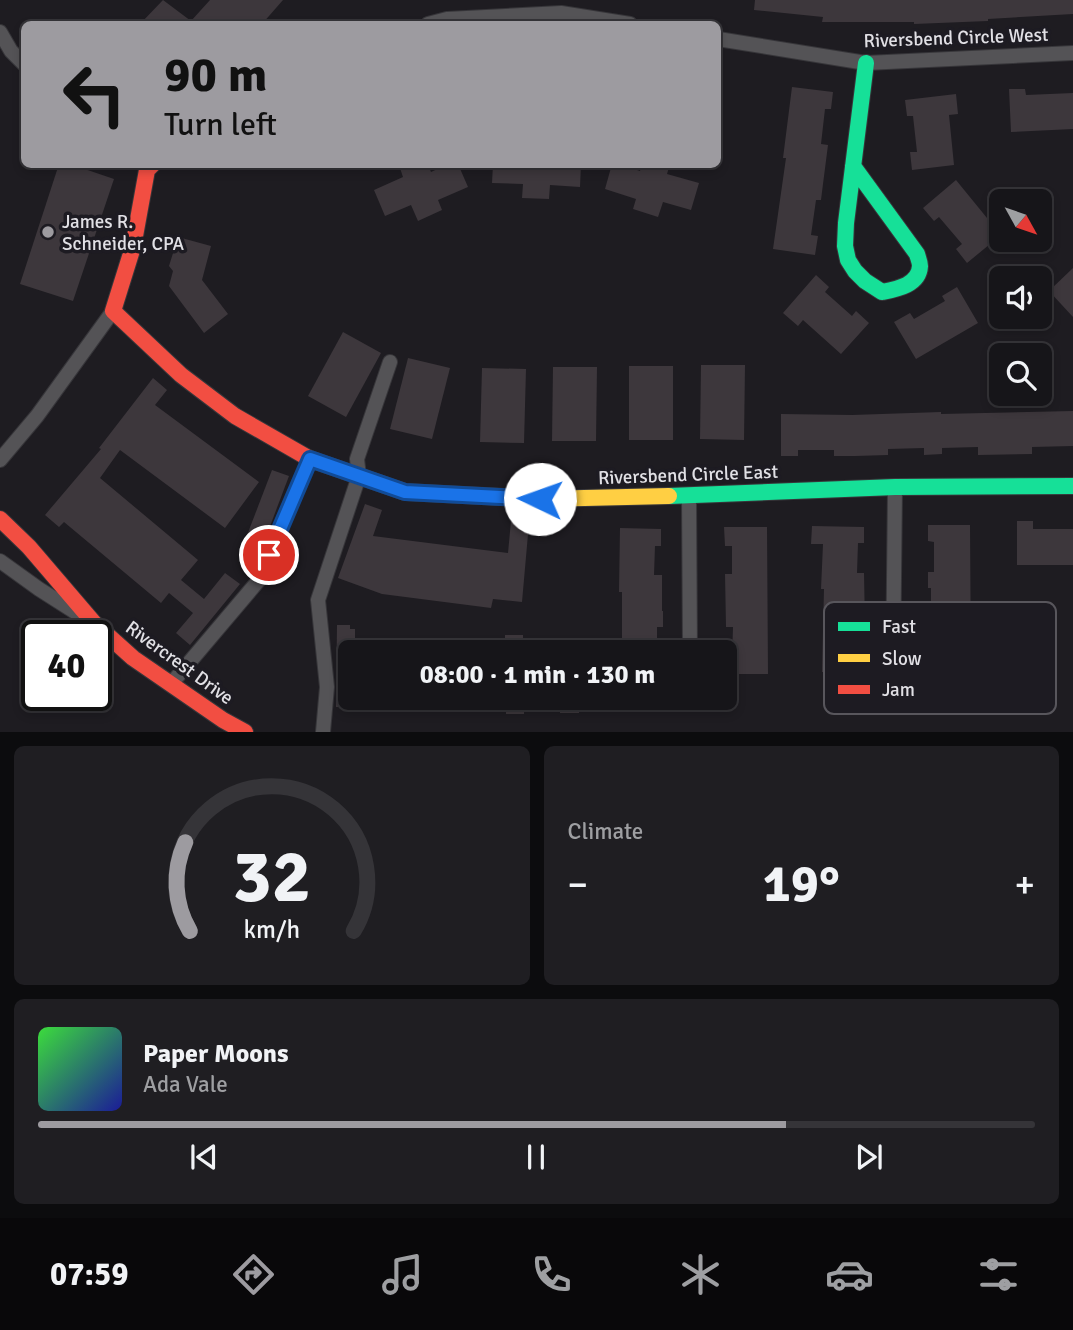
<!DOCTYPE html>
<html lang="en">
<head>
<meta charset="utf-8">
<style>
  :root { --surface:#161519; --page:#1f1e22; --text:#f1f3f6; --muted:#9e9fa2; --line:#353438; --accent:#9d9ba0 }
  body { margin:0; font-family:Signika,sans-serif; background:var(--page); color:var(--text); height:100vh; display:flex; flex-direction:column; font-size:26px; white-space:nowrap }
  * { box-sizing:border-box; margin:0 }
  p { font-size:23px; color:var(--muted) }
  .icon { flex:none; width:38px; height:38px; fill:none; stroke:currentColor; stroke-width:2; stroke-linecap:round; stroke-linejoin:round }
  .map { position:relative; height:732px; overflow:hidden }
  .panel { display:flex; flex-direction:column; gap:14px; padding:14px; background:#0c0c0e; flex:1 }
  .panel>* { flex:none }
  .top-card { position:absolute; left:21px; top:21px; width:700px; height:147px; border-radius:10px; box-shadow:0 4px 10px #0003,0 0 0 2px var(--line); background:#9d9ba0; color:#111; overflow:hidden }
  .needle { width:46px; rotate:130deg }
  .buttons { position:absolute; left:989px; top:189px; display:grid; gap:14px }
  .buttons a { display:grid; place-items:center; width:63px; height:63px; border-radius:10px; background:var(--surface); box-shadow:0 4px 10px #0003,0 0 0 2px var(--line); font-size:35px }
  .speed { position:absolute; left:21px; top:620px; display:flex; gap:14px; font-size:35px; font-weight:700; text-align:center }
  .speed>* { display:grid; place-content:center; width:91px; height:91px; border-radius:50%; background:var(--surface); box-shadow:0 4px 10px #0003,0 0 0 2px var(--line); line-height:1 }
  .speed .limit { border:4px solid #111; border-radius:10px; background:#fff; color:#111 }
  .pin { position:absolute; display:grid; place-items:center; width:60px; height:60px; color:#fff; margin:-30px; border:4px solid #fff; border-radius:50%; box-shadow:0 2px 7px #0007 }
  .me { position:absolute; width:77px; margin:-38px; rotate:273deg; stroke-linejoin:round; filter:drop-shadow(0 0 5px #0008) }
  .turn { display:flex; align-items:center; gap:24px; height:147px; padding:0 28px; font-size:32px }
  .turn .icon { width:91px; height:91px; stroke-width:2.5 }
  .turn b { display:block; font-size:49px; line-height:60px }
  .big { font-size:52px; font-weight:700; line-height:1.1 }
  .panel .widget { flex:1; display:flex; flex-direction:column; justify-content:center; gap:10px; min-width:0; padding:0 24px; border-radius:10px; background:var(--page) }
  .panel .dial { align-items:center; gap:0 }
  .dial svg { height:182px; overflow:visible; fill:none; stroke:var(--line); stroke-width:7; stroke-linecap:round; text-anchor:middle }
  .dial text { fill:var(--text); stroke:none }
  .song { display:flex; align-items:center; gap:21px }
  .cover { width:84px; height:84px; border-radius:10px; background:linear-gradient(135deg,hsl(120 70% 55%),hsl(240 70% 35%)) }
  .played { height:7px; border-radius:4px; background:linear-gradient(90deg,var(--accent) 75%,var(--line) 75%) }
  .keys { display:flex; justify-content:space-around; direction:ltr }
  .heat { display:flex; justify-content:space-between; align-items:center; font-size:38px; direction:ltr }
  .panel .tiles { flex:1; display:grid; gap:14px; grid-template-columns:1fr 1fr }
  .widget:last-child { grid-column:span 2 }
  .trip { position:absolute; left:338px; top:640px; width:399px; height:70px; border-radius:10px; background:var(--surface); box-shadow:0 4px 10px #0003,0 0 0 2px var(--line); font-weight:700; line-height:70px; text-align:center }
  .tabs { display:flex; height:112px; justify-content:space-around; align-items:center; background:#09080a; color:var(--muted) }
  .tabs .icon { width:49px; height:49px }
  .tabs .current { color:var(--accent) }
  .tabs b { font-size:32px; color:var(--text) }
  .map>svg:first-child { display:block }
  .building { fill:#3d373c }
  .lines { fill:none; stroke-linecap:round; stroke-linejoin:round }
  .street-casing { stroke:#37363a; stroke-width:16 }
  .fast-casing { stroke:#37363a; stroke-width:18 }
  .slow-casing { stroke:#37363a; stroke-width:18 }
  .jam-casing { stroke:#37363a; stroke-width:18 }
  .street { stroke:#545356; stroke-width:14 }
  .fast { stroke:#16e098; stroke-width:16 }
  .slow { stroke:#ffcf43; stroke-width:16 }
  .jam { stroke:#f24e42; stroke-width:16 }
  .route-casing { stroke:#114b97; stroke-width:18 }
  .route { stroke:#1a73e8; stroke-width:12 }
  .poi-dot { fill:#9d9ba0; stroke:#1d1b22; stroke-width:2.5 }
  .labels { text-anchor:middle; stroke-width:7; stroke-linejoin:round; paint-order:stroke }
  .street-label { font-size:19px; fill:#e1e0e5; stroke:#1d1b22 }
  .poi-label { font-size:19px; fill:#e1e0e5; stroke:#1d1b22; text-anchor:start }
  .key { fill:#1d1b22; stroke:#58565c; stroke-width:2 }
  .key-label { font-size:19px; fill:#e1e0e5 }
</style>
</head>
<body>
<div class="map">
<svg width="1073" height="732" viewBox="0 0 1073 732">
  <rect width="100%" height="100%" fill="#1e1c21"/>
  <!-- building -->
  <g class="building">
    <polygon points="163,0 191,21 210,0 283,0 262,24 140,24"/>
    <polygon points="755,0 1073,0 1073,14 988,19 988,21 914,24 914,22 822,22 823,17 754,10"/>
    <polygon points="792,87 833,92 831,109 825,109 821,144 828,145 823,184 821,200 816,200 811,235 818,236 815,255 773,249 786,158 783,158"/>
    <polygon points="1009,89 1025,89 1026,95 1073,93 1073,129 1011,132"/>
    <polygon points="956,94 958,114 949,115 954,165 912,170 910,152 917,152 913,116 907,116 905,100"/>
    <polygon points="59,164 70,164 114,179 73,301 20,284"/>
    <polygon points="407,164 428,164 431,172 448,164 458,164 468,187 438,200 442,210 418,221 411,205 385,216 374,190 403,177 400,168"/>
    <polygon points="493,164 581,164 580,187 550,185 549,199 522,198 523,184 492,183"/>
    <polygon points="612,164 619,164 640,171 642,164 670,164 667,174 699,183 691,210 663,202 658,217 633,209 636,199 605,189"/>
    <polygon points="956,180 987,218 993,213 1001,223 1001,235 967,263 956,249 962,244 939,217 934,221 923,208"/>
    <polygon points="178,237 211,246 202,280 228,314 204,333 169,286 173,271 169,266"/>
    <polygon points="1073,268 1073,317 1049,291"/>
    <polygon points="816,275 829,287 825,292 852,316 856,311 869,323 841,354 803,320 798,326 783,313"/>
    <polygon points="957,287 978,323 916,359 894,322 910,313 914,319 945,301 942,296"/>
    <polygon points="343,332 381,353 346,417 308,396"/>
    <polygon points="408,358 450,368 432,439 390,429"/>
    <polygon points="701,365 745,365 744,440 700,439"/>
    <rect x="629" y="366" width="44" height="74"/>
    <polygon points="553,367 597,367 596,441 552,441"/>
    <polygon points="482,368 526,369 524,443 480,442"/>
    <polygon points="153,378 167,390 155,405 259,482 225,528 120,450 100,478 198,560 181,580 204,599 225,573 240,584 190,645 176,633 193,613 169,593 161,603 64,522 59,527 45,515 101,449 99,448"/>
    <polygon points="1073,411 1073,446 1032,447 1032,454 978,455 978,447 942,448 942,454 924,455 924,448 888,449 888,455 855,456 834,456 834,450 798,450 798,456 781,456 781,414 852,415 941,412 941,414"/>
    <polygon points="272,470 289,476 261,550 244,543"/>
    <polygon points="365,504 382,510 373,536 508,553 511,521 529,523 522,602 493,599 491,608 382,594 338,578"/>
    <polygon points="1017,521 1033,521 1033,529 1073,529 1073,565 1017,565"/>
    <polygon points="928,525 970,525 971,671 931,671 931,588 928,588 928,572 934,572 934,542 928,541"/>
    <polygon points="812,526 864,527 864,543 858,543 857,573 864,573 865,626 859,626 859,656 866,656 865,673 822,672 824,589 821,589 823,544 811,544"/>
    <polygon points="724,527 767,527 768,674 726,674 726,659 732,659 733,627 726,627 725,574 732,574 732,546 725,546"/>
    <polygon points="620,528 661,529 661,546 655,546 654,575 662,575 662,611 663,611 663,627 657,627 657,653 622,653 622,592 619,592"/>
    <polygon points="337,625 350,625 350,629 355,629 355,653 350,653 350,707 336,707"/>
    <rect x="505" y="635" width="18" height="18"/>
    <rect x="506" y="698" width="18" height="16"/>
    <rect x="560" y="698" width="19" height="15"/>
  </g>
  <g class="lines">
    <!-- street casing -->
    <g class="street-casing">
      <g id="street">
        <polyline points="428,24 447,19 561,13 630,24"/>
        <polyline points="0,32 11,51 24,64"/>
        <polyline points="718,39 866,63 1073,53"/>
        <polyline points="0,460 37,416 113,311"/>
        <polyline points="689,496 690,653"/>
        <polyline points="0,561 39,589 86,619"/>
        <polyline points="893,670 895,487"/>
        <polyline points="171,684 259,580 310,459"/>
        <polyline points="323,732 327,687 318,600 359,476 357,459 390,362"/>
      </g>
    </g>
    <!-- fast casing -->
    <g class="fast-casing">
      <g id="fast">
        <path d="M853 166 917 254C918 258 920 262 920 266 919 285 897 289 882 292L865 281 855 271 848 260 845 246 846 223 866 63"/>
        <polyline points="669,496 895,487 1073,486"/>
      </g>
    </g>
    <!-- slow casing -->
    <g class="slow-casing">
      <polyline id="slow" points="356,475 405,492 542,499 669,496"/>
    </g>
    <!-- jam casing -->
    <g class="jam-casing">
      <g id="jam">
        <polyline points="153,164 147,170 133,247 113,311 181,375 235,416 310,459 356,475"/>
        <polyline points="0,519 29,547 94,623 133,658 223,720 245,732"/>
      </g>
    </g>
    <!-- street -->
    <use href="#street" class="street"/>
    <!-- fast -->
    <use href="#fast" class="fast"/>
    <!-- slow -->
    <use href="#slow" class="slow"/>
    <!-- jam -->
    <use href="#jam" class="jam"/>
  </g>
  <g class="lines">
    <!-- route casing -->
    <g class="route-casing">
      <polyline id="route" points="269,555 310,459 405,492 540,499"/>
    </g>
    <!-- route -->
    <use href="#route" class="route"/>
  </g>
  <!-- markers -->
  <circle class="poi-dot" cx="48" cy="232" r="7"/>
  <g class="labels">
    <!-- street labels -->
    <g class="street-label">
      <text transform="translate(956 37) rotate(-2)" y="7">Riversbend Circle West</text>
      <text transform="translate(688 474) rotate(-2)" y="7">Riversbend Circle East</text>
      <text transform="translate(180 662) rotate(36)" y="7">Rivercrest Drive</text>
    </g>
    <!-- poi labels -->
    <g class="poi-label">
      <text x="62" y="228">James R.<tspan x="62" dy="22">Schneider, CPA</tspan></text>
    </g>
  </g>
  <!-- legend -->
  <rect x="824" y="602" width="232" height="112" rx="10" class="key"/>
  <rect x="838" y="622" width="32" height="9" fill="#16e098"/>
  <rect x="838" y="654" width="32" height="8" fill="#ffcf43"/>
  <rect x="838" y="685" width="32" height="9" fill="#f24e42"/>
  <g class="key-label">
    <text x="882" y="633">Fast</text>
    <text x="882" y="665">Slow</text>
    <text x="882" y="696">Jam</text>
  </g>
</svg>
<div class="buttons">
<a><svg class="needle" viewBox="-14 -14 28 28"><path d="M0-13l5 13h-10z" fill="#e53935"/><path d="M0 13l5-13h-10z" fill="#9e9fa2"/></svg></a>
<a><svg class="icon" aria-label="sound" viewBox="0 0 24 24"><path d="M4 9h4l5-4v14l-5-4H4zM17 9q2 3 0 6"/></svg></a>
<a><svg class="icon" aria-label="search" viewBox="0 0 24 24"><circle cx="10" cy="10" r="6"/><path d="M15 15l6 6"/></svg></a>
</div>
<div class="speed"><div class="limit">40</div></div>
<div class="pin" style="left:269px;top:555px;background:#d93025"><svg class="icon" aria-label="arrive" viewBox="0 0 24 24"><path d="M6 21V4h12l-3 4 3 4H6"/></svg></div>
<svg class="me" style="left:540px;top:499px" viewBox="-20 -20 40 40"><circle r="19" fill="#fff"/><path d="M0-13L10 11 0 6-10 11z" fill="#1a73e8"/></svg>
<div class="trip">08:00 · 1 min · 130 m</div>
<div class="top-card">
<div class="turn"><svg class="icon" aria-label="left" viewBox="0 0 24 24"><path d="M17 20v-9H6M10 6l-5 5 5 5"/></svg><div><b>90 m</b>Turn left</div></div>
</div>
</div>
<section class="panel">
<div class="tiles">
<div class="widget dial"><svg viewBox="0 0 100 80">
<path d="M14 69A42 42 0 1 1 86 69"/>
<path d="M14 69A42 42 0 0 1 12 30" stroke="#9d9ba0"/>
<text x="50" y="56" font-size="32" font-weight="700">32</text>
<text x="50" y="72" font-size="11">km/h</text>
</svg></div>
<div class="widget"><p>Climate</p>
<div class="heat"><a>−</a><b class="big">19°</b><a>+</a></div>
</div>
<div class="widget">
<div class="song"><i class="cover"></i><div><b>Paper Moons</b><p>Ada Vale</p></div></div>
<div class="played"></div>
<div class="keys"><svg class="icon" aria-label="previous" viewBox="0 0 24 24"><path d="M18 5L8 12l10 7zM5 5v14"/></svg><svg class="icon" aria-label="pause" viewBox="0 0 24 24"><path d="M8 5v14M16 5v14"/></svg><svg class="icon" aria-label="next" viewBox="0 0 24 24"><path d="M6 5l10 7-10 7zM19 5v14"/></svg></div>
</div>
</div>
</section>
<nav class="tabs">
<b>07:59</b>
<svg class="icon current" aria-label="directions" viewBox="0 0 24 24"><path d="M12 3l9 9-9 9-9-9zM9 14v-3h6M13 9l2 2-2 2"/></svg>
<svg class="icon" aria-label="music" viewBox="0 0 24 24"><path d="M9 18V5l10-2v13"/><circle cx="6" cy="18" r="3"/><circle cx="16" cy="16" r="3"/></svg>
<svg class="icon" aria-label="phone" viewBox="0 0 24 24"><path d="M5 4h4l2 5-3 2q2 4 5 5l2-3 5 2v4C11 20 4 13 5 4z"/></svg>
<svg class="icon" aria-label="climate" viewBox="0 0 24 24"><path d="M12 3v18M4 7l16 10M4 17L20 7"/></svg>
<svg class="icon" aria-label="car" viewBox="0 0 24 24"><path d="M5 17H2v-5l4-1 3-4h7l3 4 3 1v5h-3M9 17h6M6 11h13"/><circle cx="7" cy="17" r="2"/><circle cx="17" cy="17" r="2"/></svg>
<svg class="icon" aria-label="filters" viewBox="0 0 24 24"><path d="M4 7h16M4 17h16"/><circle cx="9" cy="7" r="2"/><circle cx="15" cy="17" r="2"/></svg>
</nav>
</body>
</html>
